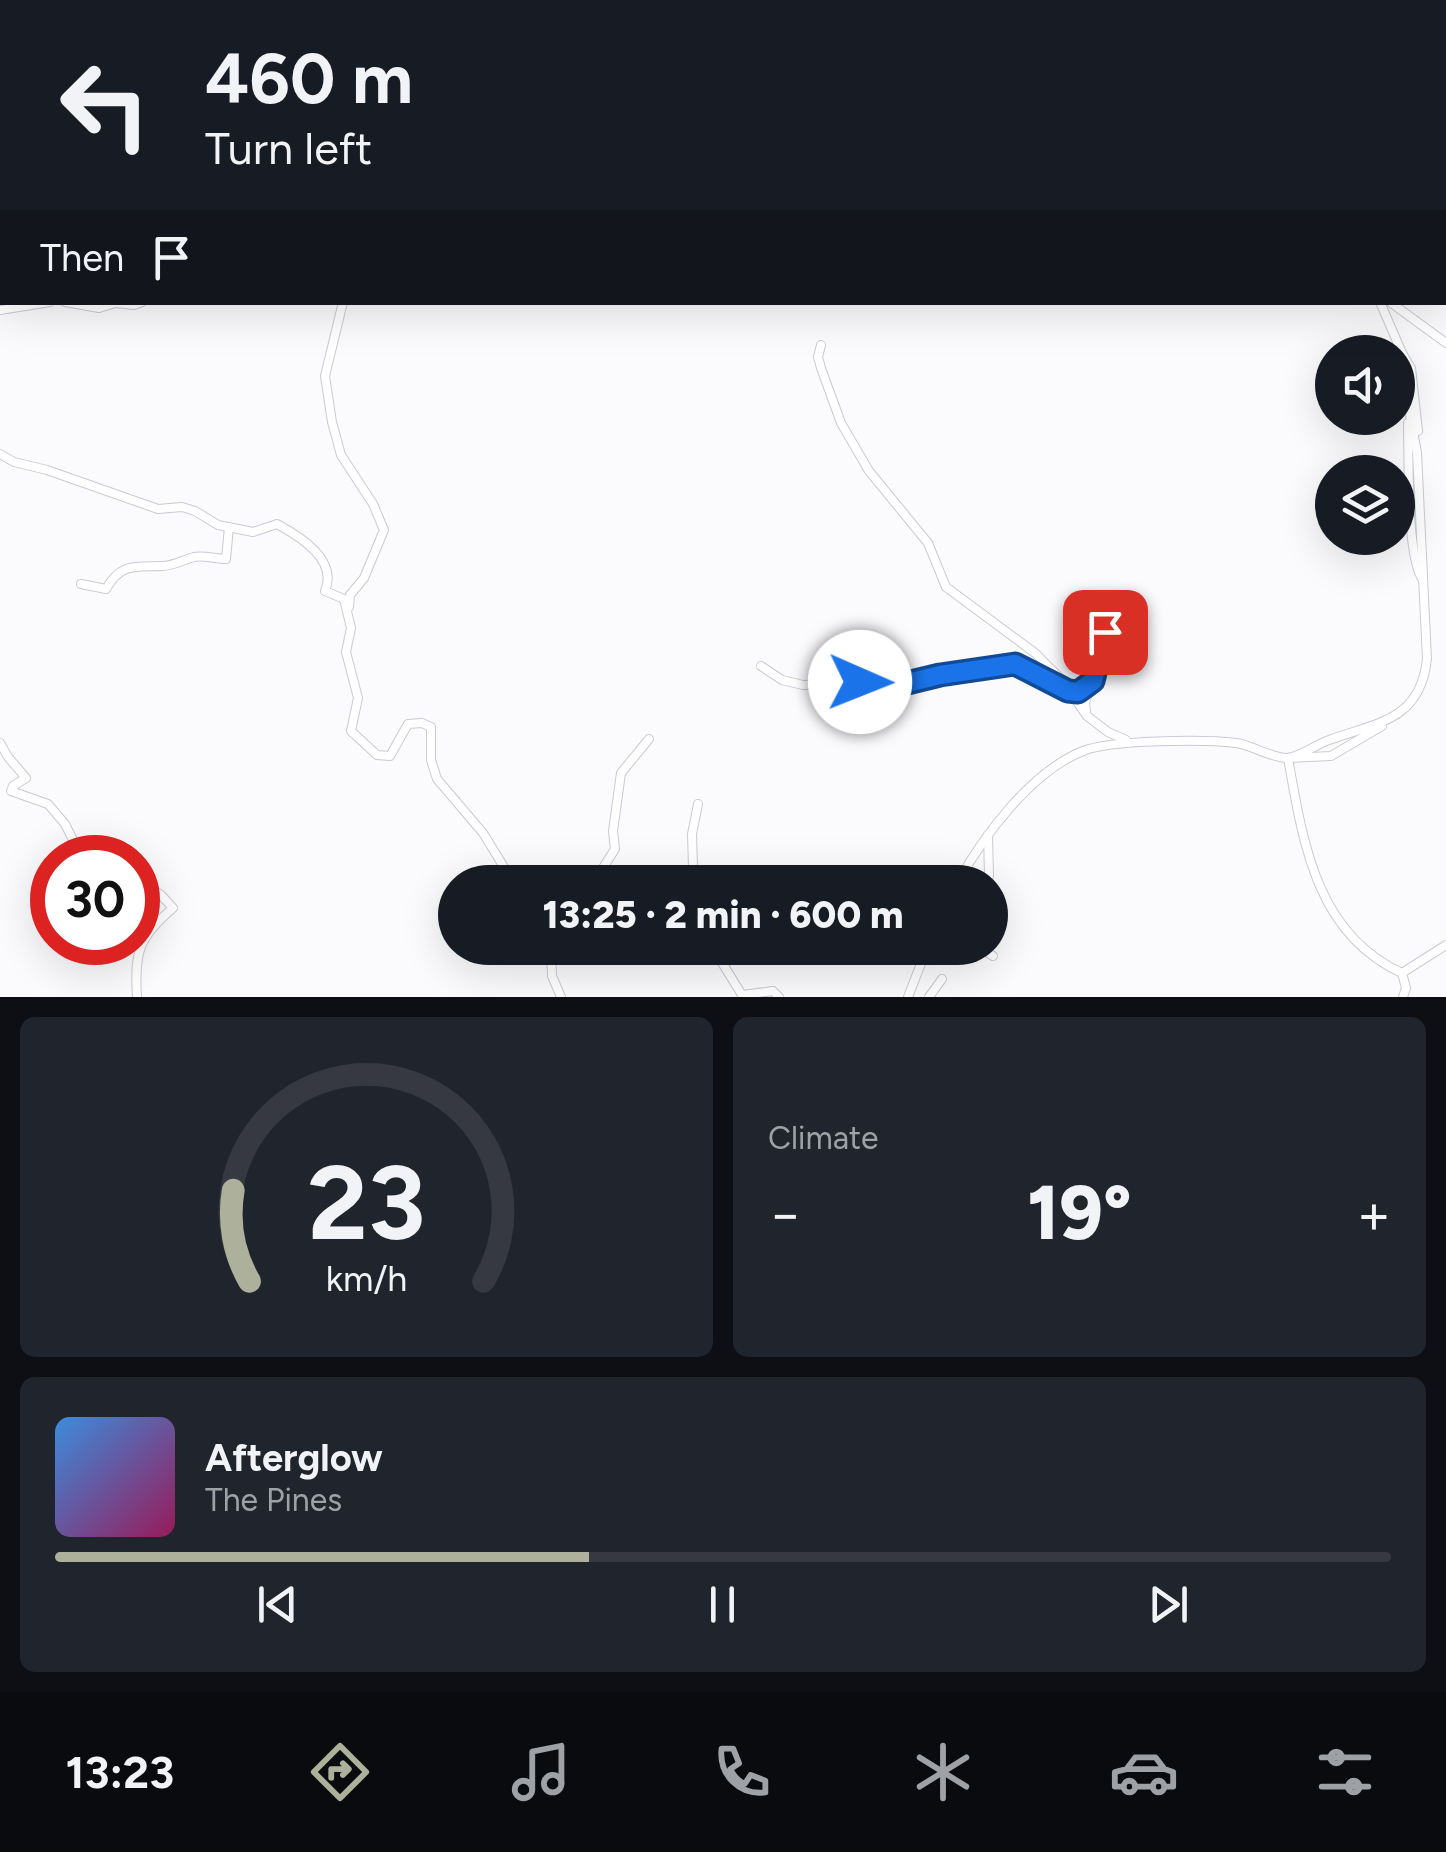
<!DOCTYPE html>
<html lang="en">
<head>
<meta charset="utf-8">
<style>
  :root { --surface:#171b24; --page:#20242c; --text:#f1f3f6; --muted:#9ea1a6; --line:#363941; --accent:#adb09b }
  body { margin:0; font-family:Figtree,sans-serif; background:var(--page); color:var(--text); height:100vh; display:flex; flex-direction:column; font-size:38px; white-space:nowrap }
  * { box-sizing:border-box; margin:0 }
  p { font-size:32px; color:var(--muted) }
  .icon { flex:none; width:55px; height:55px; fill:none; stroke:currentColor; stroke-width:2; stroke-linecap:round; stroke-linejoin:round }
  .map { position:relative; height:997px; overflow:hidden }
  .panel { display:flex; flex-direction:column; gap:20px; padding:20px; background:#0d0f14; flex:1 }
  .panel>* { flex:none }
  .top-card { position:absolute; left:0px; top:0px; width:1448px; height:305px; box-shadow:0 10px 40px #0002; background:#171b24; color:var(--text); overflow:hidden }
  .controls { position:absolute; left:1315px; top:335px; display:grid; gap:20px }
  .controls a { display:grid; place-items:center; width:100px; height:100px; border-radius:50%; background:var(--surface); box-shadow:0 10px 40px #0002; font-size:50px }
  .speed { position:absolute; left:30px; top:835px; display:flex; gap:20px; font-size:50px; font-weight:700; text-align:center }
  .speed>* { display:grid; place-content:center; width:130px; height:130px; border-radius:50%; background:var(--surface); box-shadow:0 10px 40px #0002; line-height:1 }
  .speed .limit { border:15px solid #d22; background:#fff; color:#111 }
  .pin { position:absolute; display:grid; place-items:center; width:85px; height:85px; color:#fff; margin:-42px; border-radius:20px; box-shadow:0 5px 15px #0006 }
  .me { position:absolute; width:110px; margin:-55px; rotate:91deg; stroke-linejoin:round; filter:drop-shadow(0 0 8px #0008) }
  .turn { display:flex; align-items:center; gap:35px; height:210px; padding:0 40px; font-size:45px }
  .turn .icon { width:130px; height:130px; stroke-width:2.5 }
  .turn b { display:block; font-size:70px; line-height:85px }
  .then { display:flex; align-items:center; height:95px; padding:0 40px; background:#0003; gap:20px; font-size:38px }
  .big { font-size:75px; font-weight:800; line-height:1.1 }
  .panel .tile { flex:1; display:flex; flex-direction:column; justify-content:center; gap:15px; min-width:0; padding:0 35px; border-radius:15px; background:var(--page) }
  .panel .dial { align-items:center; gap:0 }
  .dial svg { height:260px; overflow:visible; fill:none; stroke:var(--line); stroke-width:7; stroke-linecap:round; text-anchor:middle }
  .dial text { fill:var(--text); stroke:none }
  .song { display:flex; align-items:center; gap:30px }
  .cover { width:120px; height:120px; border-radius:15px; background:linear-gradient(135deg,hsl(210 70% 55%),hsl(330 70% 35%)) }
  .played { height:10px; border-radius:5px; background:linear-gradient(90deg,var(--accent) 40%,var(--line) 40%) }
  .keys { display:flex; justify-content:space-around; direction:ltr }
  .heat { display:flex; justify-content:space-between; align-items:center; font-size:55px; direction:ltr }
  .panel .tiles { flex:1; display:grid; gap:20px; grid-template-columns:1fr 1fr }
  .tile:last-child { grid-column:span 2 }
  .trip { position:absolute; left:438px; top:865px; width:570px; height:100px; border-radius:50px; background:var(--surface); box-shadow:0 10px 40px #0002; font-weight:800; line-height:100px; text-align:center }
  .tabs { display:flex; height:160px; justify-content:space-around; align-items:center; background:#090b0e; color:var(--muted) }
  .tabs .icon { width:70px; height:70px }
  .tabs .active { color:var(--accent) }
  .tabs b { font-size:45px; color:var(--text) }
  .map>svg:first-child { display:block }
  .lines { fill:none; stroke-linecap:round; stroke-linejoin:round }
  .minor-casing { stroke:#cbc9d5; stroke-width:10 }
  .minor { stroke:#fff; stroke-width:8 }
  .route-casing { stroke:#114b97; stroke-width:25 }
  .route { stroke:#1a73e8; stroke-width:18 }
</style>
</head>
<body>
<div class="map">
<svg width="1446" height="997" viewBox="0 0 1446 997">
  <rect width="100%" height="100%" fill="#fbfafd"/>
  <g class="lines">
    <!-- minor casing -->
    <g class="minor-casing">
      <g id="minor">
        <polyline points="13,2 20,0"/>
        <polyline points="959,2 961,1"/>
        <polyline points="0,14 2,11"/>
        <polyline points="1445,81 1446,80"/>
        <polyline points="0,142 2,144"/>
        <polyline points="65,302 99,308 115,303 134,305 142,302"/>
        <polyline points="343,302 325,376 332,422 341,455 373,504 384,530 364,578 350,595 349,607"/>
        <polyline points="1390,302 1446,343"/>
        <polyline points="0,310 50,302"/>
        <polyline points="821,345 818,357 821,368 841,423 869,471 928,543 946,587 1035,653 1060,678 1087,716 1108,732 1126,740"/>
        <polyline points="1402,353 1411,368 1418,431"/>
        <path d="M1408 423C1409 455 1406 558 1423 580"/>
        <path d="M0 454 14 462 47 470 158 509 182 507 195 511 218 525 253 532 277 524C301 537 338 560 325 591L344 599 351 628 346 652 358 698 351 731 377 755 390 756 408 724 422 723 431 727V760L437 779 483 833 513 882"/>
        <path d="M81 584 106 589C121 562 137 567 162 566 174 566 182 560 194 557 204 555 216 559 226 559L229 527"/>
        <polyline points="761,666 782,680 803,685 907,683 940,675 1015,664 1068,691 1078,692 1093,681"/>
        <polyline points="1086,711 1085,703 1105,632"/>
        <path d="M1382 726 1331 756 1288 758C1303 842 1316 934 1402 973L1446 945"/>
        <polyline points="0,743 8,757 26,778 13,786 11,791 48,804 65,824 80,854 119,852 130,858"/>
        <polyline points="698,804 692,834 693,867 698,882"/>
        <polyline points="594,882 615,849 613,831 621,773 649,739"/>
        <path d="M958 882C984 835 1031 772 1083 751 1110 740 1204 739 1236 743 1252 745 1271 758 1287 758 1300 757 1317 744 1329 740 1378 722 1420 721 1427 659L1417 453 1401 367 1402 353 1380 302"/>
        <polyline points="987,882 989,876 988,835"/>
        <polyline points="551,948 552,976 561,997"/>
        <polyline points="627,948 641,948"/>
        <polyline points="713,948 742,995 773,991 779,997"/>
        <polyline points="981,948 993,956"/>
        <polyline points="1402,973 1406,988 1403,997"/>
        <path d="M137 997C134 952 139 937 173 908L161 895 144 883 138 865"/>
        <polyline points="908,997 927,948"/>
        <polyline points="929,997 942,979"/>
      </g>
    </g>
    <!-- minor -->
    <use href="#minor" class="minor"/>
  </g>
  <g class="lines">
    <!-- route casing -->
    <g class="route-casing">
      <polyline id="route" points="860,682 907,683 940,675 1015,664 1068,691 1078,692 1093,681 1105,632"/>
    </g>
    <!-- route -->
    <use href="#route" class="route"/>
  </g>
</svg>
<div class="controls">
<a><svg class="icon" aria-label="sound" viewBox="0 0 24 24"><path d="M4 9h4l5-4v14l-5-4H4zM17 9q2 3 0 6"/></svg></a>
<a><svg class="icon" aria-label="layers" viewBox="0 0 24 24"><path d="M12 4l9 5-9 5-9-5zM3 14l9 5 9-5"/></svg></a>
</div>
<div class="speed"><div class="limit">30</div></div>
<div class="pin" style="left:1105px;top:632px;background:#d93025"><svg class="icon" aria-label="arrive" viewBox="0 0 24 24"><path d="M6 21V4h12l-3 4 3 4H6"/></svg></div>
<svg class="me" style="left:860px;top:682px" viewBox="-20 -20 40 40"><circle r="19" fill="#fff"/><path d="M0-13L10 11 0 6-10 11z" fill="#1a73e8"/></svg>
<div class="trip">13:25 · 2 min · 600 m</div>
<div class="top-card">
<div class="turn"><svg class="icon" aria-label="left" viewBox="0 0 24 24"><path d="M17 20v-9H6M10 6l-5 5 5 5"/></svg><div><b>460 m</b>Turn left</div></div>
<div class="then">Then<svg class="icon" aria-label="arrive" viewBox="0 0 24 24"><path d="M6 21V4h12l-3 4 3 4H6"/></svg></div>
</div>
</div>
<section class="panel">
<div class="tiles">
<div class="tile dial"><svg viewBox="0 0 100 80">
<path d="M14 69A42 42 0 1 1 86 69"/>
<path d="M14 69A42 42 0 0 1 9 41" stroke="#adb09b"/>
<text x="50" y="56" font-size="32" font-weight="700">23</text>
<text x="50" y="72" font-size="11">km/h</text>
</svg></div>
<div class="tile"><p>Climate</p>
<div class="heat"><a>−</a><b class="big">19°</b><a>+</a></div>
</div>
<div class="tile">
<div class="song"><i class="cover"></i><div><b>Afterglow</b><p>The Pines</p></div></div>
<div class="played"></div>
<div class="keys"><svg class="icon" aria-label="previous" viewBox="0 0 24 24"><path d="M18 5L8 12l10 7zM5 5v14"/></svg><svg class="icon" aria-label="pause" viewBox="0 0 24 24"><path d="M8 5v14M16 5v14"/></svg><svg class="icon" aria-label="next" viewBox="0 0 24 24"><path d="M6 5l10 7-10 7zM19 5v14"/></svg></div>
</div>
</div>
</section>
<nav class="tabs">
<b>13:23</b>
<svg class="icon active" aria-label="directions" viewBox="0 0 24 24"><path d="M12 3l9 9-9 9-9-9zM9 14v-3h6M13 9l2 2-2 2"/></svg>
<svg class="icon" aria-label="music" viewBox="0 0 24 24"><path d="M9 18V5l10-2v13"/><circle cx="6" cy="18" r="3"/><circle cx="16" cy="16" r="3"/></svg>
<svg class="icon" aria-label="phone" viewBox="0 0 24 24"><path d="M5 4h4l2 5-3 2q2 4 5 5l2-3 5 2v4C11 20 4 13 5 4z"/></svg>
<svg class="icon" aria-label="climate" viewBox="0 0 24 24"><path d="M12 3v18M4 7l16 10M4 17L20 7"/></svg>
<svg class="icon" aria-label="car" viewBox="0 0 24 24"><path d="M5 17H2v-5l4-1 3-4h7l3 4 3 1v5h-3M9 17h6M6 11h13"/><circle cx="7" cy="17" r="2"/><circle cx="17" cy="17" r="2"/></svg>
<svg class="icon" aria-label="filters" viewBox="0 0 24 24"><path d="M4 7h16M4 17h16"/><circle cx="9" cy="7" r="2"/><circle cx="15" cy="17" r="2"/></svg>
</nav>
</body>
</html>
